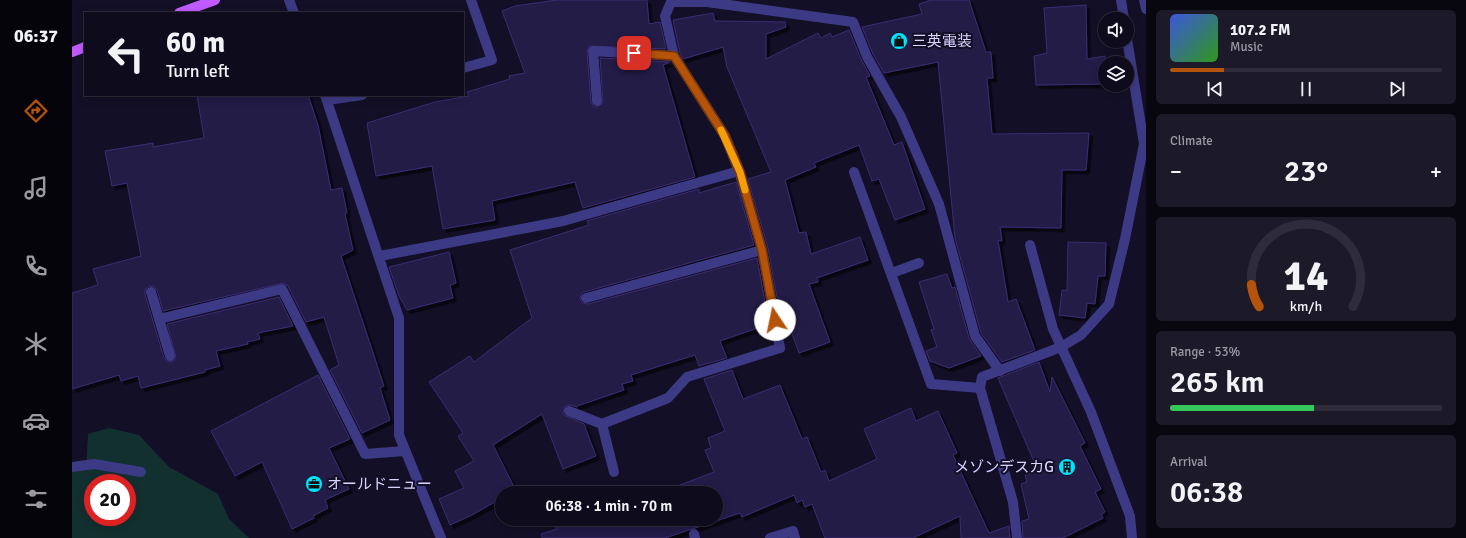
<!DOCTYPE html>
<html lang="en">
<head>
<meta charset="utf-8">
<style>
  :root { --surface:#0e0b1c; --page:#1c1929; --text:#f1f3f6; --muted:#9b9ba3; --line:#2e2b3b; --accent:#b45309 }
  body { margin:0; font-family:Signika,"Noto Sans JP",sans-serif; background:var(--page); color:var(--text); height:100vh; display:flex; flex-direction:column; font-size:15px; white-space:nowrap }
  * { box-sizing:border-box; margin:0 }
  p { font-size:13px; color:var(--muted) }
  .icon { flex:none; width:22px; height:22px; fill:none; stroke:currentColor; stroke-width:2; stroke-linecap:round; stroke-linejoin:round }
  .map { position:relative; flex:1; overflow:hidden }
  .sheet { display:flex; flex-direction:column; gap:10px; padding:10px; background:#08060f; width:320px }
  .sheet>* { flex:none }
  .hud { position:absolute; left:12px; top:12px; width:380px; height:84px; border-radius:0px; box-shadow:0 2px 10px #0003,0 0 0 1px var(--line); background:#0e0b1c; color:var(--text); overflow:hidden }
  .buttons { position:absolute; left:1026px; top:12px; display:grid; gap:8px }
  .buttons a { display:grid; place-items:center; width:36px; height:36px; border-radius:50%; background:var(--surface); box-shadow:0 2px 10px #0003,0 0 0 1px var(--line); font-size:20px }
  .speed { position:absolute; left:12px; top:474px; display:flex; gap:8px; font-size:20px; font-weight:700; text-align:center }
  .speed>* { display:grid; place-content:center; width:52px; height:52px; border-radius:50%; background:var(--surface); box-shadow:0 2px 10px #0003,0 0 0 1px var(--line); line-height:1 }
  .speed .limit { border:6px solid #d22; background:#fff; color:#111 }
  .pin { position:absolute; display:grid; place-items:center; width:34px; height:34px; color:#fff; margin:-17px; border-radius:8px; box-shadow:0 2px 6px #0006 }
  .me { position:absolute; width:44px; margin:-22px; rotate:349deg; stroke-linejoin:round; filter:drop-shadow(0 0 3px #0008) }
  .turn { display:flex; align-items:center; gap:14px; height:84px; padding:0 16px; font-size:18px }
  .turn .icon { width:52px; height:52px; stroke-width:2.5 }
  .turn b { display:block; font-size:28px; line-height:34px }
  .big { font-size:30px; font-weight:600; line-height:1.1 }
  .sheet .tile { flex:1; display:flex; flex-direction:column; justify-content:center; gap:6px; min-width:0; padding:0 14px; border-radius:6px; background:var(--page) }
  .sheet .dial { align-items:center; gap:0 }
  .dial svg { height:104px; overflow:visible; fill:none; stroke:var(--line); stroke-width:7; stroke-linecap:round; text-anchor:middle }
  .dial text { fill:var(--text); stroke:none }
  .song { display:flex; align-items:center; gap:12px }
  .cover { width:48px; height:48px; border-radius:6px; background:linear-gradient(135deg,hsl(230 70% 55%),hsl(110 70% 35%)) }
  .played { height:4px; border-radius:2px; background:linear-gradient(90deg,var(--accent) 20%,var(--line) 20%) }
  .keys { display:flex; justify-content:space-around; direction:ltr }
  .heat { display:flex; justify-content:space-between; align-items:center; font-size:22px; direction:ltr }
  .charge { height:6px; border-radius:3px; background:linear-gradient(90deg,#34c759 53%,var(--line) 0) }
  .trip { position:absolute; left:423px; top:486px; width:228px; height:40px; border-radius:20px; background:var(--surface); box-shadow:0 2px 10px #0003,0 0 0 1px var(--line); font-weight:600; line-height:40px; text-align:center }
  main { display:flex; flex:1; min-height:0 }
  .tabs { display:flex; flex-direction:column; width:72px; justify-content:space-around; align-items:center; background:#06040b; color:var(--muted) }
  .tabs .icon { width:28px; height:28px }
  .tabs .active { color:var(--accent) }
  .tabs b { font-size:18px; color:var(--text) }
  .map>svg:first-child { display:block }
  .green { fill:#12302f; fill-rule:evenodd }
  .building { fill:#241b47; stroke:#3b2d73; filter:url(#shadow) }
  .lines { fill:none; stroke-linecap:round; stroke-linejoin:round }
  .minor { stroke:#3d3a85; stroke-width:10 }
  .major { stroke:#c25bff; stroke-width:10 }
  .route-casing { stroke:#753606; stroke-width:10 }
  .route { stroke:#b45309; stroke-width:7 }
  .slow { stroke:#f59e0b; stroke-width:7 }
  .labels { text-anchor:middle; stroke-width:4; stroke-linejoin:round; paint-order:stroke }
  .poi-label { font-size:15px; fill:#d9d4ff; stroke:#130f26; text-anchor:start }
</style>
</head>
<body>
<main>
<nav class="tabs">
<b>06:37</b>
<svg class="icon active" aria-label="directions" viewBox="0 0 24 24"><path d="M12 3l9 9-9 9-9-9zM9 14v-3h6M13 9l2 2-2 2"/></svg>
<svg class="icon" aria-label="music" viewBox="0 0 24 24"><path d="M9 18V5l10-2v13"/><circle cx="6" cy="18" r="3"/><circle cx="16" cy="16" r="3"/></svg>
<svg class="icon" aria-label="phone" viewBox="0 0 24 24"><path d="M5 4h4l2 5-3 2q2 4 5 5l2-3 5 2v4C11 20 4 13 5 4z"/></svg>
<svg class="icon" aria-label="climate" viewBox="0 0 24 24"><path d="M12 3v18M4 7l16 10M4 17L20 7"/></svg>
<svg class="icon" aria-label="car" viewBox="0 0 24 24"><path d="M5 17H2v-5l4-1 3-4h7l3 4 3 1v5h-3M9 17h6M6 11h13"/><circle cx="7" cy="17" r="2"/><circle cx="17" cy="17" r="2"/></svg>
<svg class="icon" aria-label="filters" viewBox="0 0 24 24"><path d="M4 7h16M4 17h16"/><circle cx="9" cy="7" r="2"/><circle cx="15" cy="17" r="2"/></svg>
</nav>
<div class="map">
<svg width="1074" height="538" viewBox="0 0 1074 538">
  <defs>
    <filter id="shadow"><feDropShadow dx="3.5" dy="3.5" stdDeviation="0" flood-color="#0009"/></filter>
  </defs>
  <rect width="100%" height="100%" fill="#130f26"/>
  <!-- green -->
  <path class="green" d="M37 428 67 435 97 467 146 494 157 519 177 538H0V471L14 470 16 434ZM21 483H55V517H21Z"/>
  <!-- building -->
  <g class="building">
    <polygon points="485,0 575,0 577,24 588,22 594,49 517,46 515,52 519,102 522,107 525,107 531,103 528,58 598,62 591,65 623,177 511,208 503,182 420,201 423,220 371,229 360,166 304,176 295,123 363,102 397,96 395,92 438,79 437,76 453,73 430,11 443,6"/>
    <polygon points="860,0 897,0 914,52 919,52 921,78 915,78 920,134 1017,133 1014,170 990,170 989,228 928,227 930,241 926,240 936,302 944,299 963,350 930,362 909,333 883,238 866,62 812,73 801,54 790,27 850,14 847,4"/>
    <polygon points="1014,5 1015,59 1033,56 1033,84 964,85 962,56 975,53 972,8"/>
    <polygon points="641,13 643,21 713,22 714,27 694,34 694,59 746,33 749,38 758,33 760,37 777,30 789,59 798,76 794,77 822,145 830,142 853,209 823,220 807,179 800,181 787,145 742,163 744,167 713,180 727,233 734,232 739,254 788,237 796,260 745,278 746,282 737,284 758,342 727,353 714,317 709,319 696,248 676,179 699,172 655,67 651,47 611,59 608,53 601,20"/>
    <polygon points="125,95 236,95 246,125 259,190 270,188 275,213 273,214 281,250 269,256 312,386 308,388 318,420 290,433 258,370 267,365 252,317 234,322 216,286 211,283 91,311 85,290 81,286 77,286 73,290 73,294 92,358 96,362 102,361 104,357 95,324 207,297 221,326 186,333 188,339 175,342 176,344 144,351 148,366 133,370 133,372 69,388 66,376 49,381 47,375 0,389 0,293 26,285 21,269 69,256 55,183 40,186 33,151 81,143 81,147 132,138"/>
    <polygon points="664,182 682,245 512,292 509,294 508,299 510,303 516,304 685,258 697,324 648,341 655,358 627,366 623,355 559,375 561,381 550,384 552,390 505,406 505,407 499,405 493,406 491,412 492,415 512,424 524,456 491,469 470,414 421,445 445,493 430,493 430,503 428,499 400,515 378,525 367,499 392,488 383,471 402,461 386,436 391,433 357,382 398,356 402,362 460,318 438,250 517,225 515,221 627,189 627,193"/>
    <polygon points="996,242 1034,243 1033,276 1026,276 1023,304 1015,303 1013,318 987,315 990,290 995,291"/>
    <polygon points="377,252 384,283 378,285 381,298 335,310 327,296 317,267"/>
    <polygon points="875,274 880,288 883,287 897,338 909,356 877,368 858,361 854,351 865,347 859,330 862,329 847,282"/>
    <polygon points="967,362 978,392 980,377 1013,443 1008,446 1029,489 1023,492 1033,512 1029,514 1031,518 991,538 951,538 950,521 957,519 949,484 955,482 953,475 966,471 926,378"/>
    <polygon points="660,370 671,399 708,385 730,439 735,437 749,472 753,470 757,481 805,459 792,429 839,408 844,421 866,411 885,453 881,455 917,533 937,526 938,538 889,538 888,516 841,538 753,538 740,504 733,507 730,500 725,503 722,495 670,517 668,513 593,538 470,538 469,534 485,529 480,519 507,519 508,521 513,519 644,519 644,493 587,493 642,472 633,450 639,448 636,438 653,431 632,379"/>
    <polygon points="246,375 278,439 257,448 277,489 253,500 256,508 241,516 242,518 220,529 190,462 163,476 139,431"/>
  </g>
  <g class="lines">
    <!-- minor -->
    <g class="minor">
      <polyline points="217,0 222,13"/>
      <polyline points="1049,0 1052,19"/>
      <polyline points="1072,0 1074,9"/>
      <polyline points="391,68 420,60 399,0"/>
      <polyline points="253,95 327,318 327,435 369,538"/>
      <polyline points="255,100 290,95"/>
      <polyline points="525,101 521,51 602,56"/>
      <polyline points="782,172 859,384 908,388"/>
      <polyline points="958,245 981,329 1019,412 1058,516 1060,538"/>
      <polyline points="308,256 491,221 667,171"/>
      <polyline points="820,273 847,263"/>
      <polyline points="79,292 98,356"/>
      <polyline points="514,298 690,250"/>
      <polyline points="87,319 210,289 293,454 333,451"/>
      <polyline points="497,411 530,424 542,472"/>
      <polyline points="530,424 596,398 615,377 708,348 690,250 667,171 653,136 602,56 593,16 599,2 635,2 781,22 795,57 829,117 867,204 903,336 928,371"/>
      <polyline points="0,467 22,464 69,472"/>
      <polyline points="622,534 623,538"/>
      <polyline points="698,538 721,531 723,538"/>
      <polyline points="945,538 941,502 908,388 910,377 989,347 1009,335 1037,304 1053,239 1072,144 1055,39"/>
    </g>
    <!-- major -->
    <g class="major">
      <polyline points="107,13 143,0"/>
      <polyline points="0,52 13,47"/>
    </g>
  </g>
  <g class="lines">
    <!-- route casing -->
    <g class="route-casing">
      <polyline id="route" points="562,53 602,56 653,136 668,172 690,250 703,320"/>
    </g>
    <!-- route -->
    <use href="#route" class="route"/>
    <!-- slow -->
    <polyline class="slow" points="649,130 668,172 673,190"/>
  </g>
  <!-- icons -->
  <defs>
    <g id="shop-disc" transform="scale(0.9)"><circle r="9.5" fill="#00e5ff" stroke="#130f26"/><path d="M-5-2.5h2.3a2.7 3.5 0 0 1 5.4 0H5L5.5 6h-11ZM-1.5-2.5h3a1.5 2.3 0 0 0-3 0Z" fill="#111"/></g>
    <g id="building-disc" transform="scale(0.9)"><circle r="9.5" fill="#00e5ff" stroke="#130f26"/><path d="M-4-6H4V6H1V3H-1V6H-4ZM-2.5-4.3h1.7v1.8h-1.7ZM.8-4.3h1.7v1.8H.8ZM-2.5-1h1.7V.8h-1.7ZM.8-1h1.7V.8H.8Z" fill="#111"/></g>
    <g id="office-disc" transform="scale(0.9)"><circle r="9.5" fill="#00e5ff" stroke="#130f26"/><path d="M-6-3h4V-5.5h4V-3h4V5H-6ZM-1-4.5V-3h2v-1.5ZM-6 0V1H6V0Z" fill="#111"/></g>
  </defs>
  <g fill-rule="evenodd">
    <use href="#shop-disc" x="827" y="41"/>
    <use href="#building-disc" x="995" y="467"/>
    <use href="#office-disc" x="242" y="484"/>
  </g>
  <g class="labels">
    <!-- poi labels -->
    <g class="poi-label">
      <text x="840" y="46">三英電装</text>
      <text x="982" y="472" text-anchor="end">メゾンデスカG</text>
      <text x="255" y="489">オールドニュー</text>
    </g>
  </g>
</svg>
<div class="buttons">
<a><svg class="icon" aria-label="sound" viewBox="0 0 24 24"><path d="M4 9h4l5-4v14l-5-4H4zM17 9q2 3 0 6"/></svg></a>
<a><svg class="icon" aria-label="layers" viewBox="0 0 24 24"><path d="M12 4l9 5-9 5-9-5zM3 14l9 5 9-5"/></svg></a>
</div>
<div class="speed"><div class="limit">20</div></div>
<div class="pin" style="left:562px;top:53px;background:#d93025"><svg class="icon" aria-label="arrive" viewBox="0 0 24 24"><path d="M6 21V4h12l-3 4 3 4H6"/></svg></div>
<svg class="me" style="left:703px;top:320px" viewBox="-20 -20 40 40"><circle r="19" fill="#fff"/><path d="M0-13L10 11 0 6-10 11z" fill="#b45309"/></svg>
<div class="trip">06:38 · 1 min · 70 m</div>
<div class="hud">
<div class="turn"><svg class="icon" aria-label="left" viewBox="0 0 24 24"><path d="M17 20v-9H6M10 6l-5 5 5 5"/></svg><div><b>60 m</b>Turn left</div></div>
</div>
</div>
<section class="sheet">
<div class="tile">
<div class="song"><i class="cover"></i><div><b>107.2 FM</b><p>Music</p></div></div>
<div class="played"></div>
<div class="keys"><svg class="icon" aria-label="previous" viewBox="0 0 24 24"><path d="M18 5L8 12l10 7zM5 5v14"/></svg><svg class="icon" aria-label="pause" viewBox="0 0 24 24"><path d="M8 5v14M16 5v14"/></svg><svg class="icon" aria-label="next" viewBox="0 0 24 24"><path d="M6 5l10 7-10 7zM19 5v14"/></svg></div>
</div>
<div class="tile"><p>Climate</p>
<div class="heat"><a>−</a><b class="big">23°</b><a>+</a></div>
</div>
<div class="tile dial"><svg viewBox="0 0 100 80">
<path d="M14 69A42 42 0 1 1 86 69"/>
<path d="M14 69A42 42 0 0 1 8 52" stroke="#b45309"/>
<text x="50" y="56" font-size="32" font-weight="700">14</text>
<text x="50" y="72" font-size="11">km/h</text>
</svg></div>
<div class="tile"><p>Range · 53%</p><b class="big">265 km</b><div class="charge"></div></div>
<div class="tile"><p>Arrival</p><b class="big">06:38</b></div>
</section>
</main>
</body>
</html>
